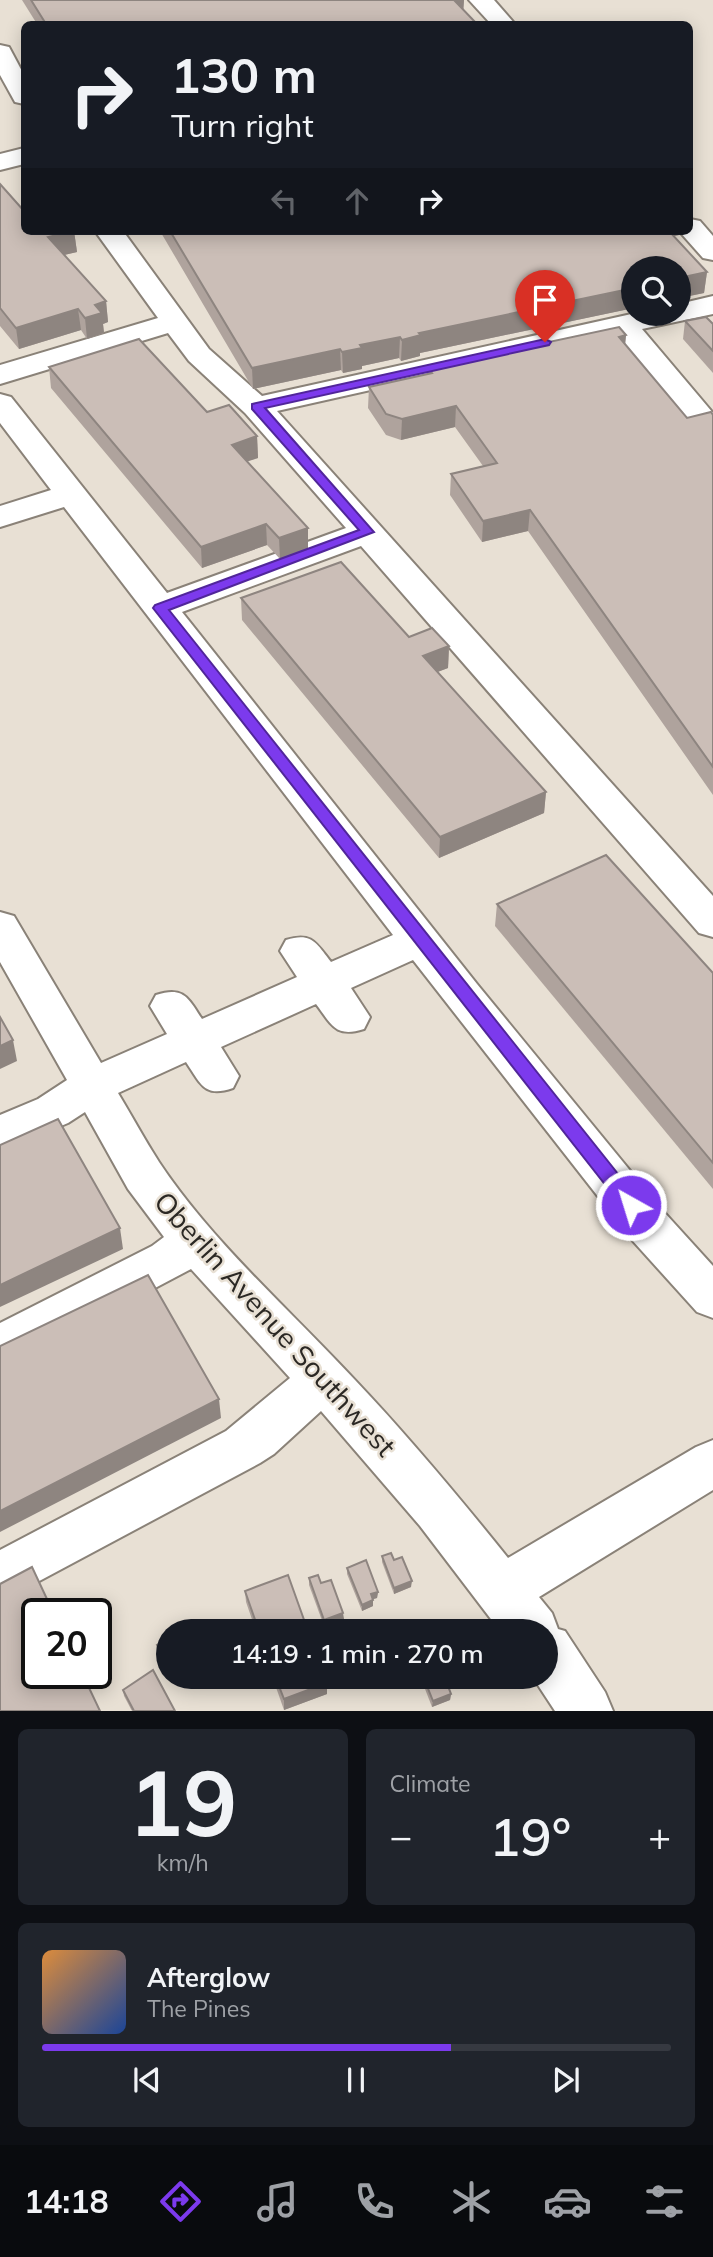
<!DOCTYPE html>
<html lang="en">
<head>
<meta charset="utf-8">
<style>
  :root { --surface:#171b24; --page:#20242c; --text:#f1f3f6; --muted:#9ea1a6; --line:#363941; --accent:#7c3aed }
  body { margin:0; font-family:Mulish,sans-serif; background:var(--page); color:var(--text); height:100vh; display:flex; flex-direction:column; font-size:26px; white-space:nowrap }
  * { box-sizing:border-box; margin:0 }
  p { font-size:23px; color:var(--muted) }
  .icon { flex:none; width:38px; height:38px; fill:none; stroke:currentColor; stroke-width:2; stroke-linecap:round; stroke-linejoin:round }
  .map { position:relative; height:1711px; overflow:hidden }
  .side { display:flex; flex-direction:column; gap:18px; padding:18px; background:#0d0f14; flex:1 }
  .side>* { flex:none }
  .hud { position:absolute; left:21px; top:21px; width:672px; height:214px; border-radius:10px; box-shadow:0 4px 18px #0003; background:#171b24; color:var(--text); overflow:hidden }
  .buttons { position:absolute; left:621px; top:256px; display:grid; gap:14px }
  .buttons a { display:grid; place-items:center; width:70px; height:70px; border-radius:50%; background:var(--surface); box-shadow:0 4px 18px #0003; font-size:35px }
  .speed { position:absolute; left:21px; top:1598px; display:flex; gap:14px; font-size:35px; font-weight:700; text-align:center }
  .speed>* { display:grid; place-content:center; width:91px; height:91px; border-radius:50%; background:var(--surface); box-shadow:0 4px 18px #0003; line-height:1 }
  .speed .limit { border:4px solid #111; border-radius:10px; background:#fff; color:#111 }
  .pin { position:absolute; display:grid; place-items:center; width:60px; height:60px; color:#fff; margin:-72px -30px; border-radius:50% 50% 50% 0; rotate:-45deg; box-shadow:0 0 7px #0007 }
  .pin .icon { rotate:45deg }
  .me { position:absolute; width:77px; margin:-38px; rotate:321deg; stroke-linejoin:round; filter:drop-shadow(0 0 5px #0008) }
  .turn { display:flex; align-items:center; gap:24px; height:147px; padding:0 35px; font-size:32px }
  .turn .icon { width:91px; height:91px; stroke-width:2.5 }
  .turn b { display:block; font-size:49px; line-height:60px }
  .lanes { display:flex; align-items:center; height:66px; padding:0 35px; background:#0003; justify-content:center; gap:35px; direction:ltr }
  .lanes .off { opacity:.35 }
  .big { font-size:52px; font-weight:600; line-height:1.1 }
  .side .card { flex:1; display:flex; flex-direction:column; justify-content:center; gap:10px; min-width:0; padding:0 24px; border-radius:10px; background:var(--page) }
  .side .dial { align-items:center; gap:0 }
  .dial b { font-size:91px; line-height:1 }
  .song { display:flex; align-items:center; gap:21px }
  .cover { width:84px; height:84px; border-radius:10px; background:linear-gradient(135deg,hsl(30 70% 55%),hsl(220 70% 35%)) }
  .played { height:7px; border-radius:4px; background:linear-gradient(90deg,var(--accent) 65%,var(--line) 65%) }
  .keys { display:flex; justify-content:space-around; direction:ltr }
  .heat { display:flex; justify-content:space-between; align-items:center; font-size:38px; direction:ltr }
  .side .tiles { flex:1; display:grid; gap:18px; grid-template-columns:1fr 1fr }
  .card:last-child { grid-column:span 2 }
  .trip { position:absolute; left:156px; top:1619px; width:402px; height:70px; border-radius:35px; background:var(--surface); box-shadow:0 4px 18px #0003; font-weight:600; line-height:70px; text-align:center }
  .menu { display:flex; height:112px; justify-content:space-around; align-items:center; background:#090b0e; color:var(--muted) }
  .menu .icon { width:49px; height:49px }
  .menu .active { color:var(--accent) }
  .menu b { font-size:32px; color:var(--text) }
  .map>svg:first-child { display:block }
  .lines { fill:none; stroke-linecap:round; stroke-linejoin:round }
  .minor-casing { stroke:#8a8278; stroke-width:4 }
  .minor { fill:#fff; fill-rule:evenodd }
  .wall { fill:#afa39d }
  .shaded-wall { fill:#8e8580 }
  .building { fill:#cbbeb7; stroke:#8e8580; stroke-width:2 }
  .route { fill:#7c3aed; stroke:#51269a; stroke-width:2 }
  .labels { text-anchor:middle; stroke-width:5; stroke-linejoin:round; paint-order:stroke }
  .near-street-label { font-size:28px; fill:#2b2824; stroke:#e8e0d4 }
</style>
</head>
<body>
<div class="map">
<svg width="713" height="1711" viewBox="0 0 713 1711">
  <rect width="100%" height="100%" fill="#e8e0d4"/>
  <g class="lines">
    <!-- minor casing -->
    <g class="minor-casing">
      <g id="minor">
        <polygon points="469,0 494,0 515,24 491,24"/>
        <polygon points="0,45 9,47 24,75 24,104 15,102 0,75"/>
        <polygon points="24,148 24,164 0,170 0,154"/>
        <polygon points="690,219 700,221 713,236 713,260 703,258 679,231 690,231"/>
        <path d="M95 231H123L209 349 262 396 636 313H679V304L713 296V314L642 329 713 413V442L702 440 616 335 277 411 713 896V937L699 933 361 546 182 612 477 984 664 1212 713 1266V1318L697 1312 632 1240 413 960 351 988 370 1017 364 1029C335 1038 332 1025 316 1004L221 1047 239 1076 233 1088C204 1098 201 1084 186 1062L118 1093C132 1116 144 1139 159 1162 213 1243 289 1309 355 1380 409 1437 459 1497 508 1558L696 1447 713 1440V1490L539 1597 552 1613 558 1629 565 1631 605 1692 613 1711H555L532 1676H546V1631H500L420 1526 321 1411 274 1454 260 1463 0 1602V1550L226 1431 290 1378 191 1269 17 1361 0 1367V1323L152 1246 164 1237 128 1189 85 1112 68 1123 0 1152V1115L38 1099 67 1080 0 962V912L14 916 101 1063 167 1034 150 1006 156 995C184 986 188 998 202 1019L297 977 280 951 286 940C312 932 316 943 331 962L393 935 64 507 0 527V506L51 490 0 423V394L11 397 167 593 346 528 245 413 189 361 168 333 0 384V365L158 318Z"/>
      </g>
    </g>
    <!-- minor -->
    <use href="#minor" class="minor"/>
  </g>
  <!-- wall -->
  <g class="wall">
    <polygon points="22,0 464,0 463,10 477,24 37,24"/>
    <polygon points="0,184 24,231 74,231 77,252 64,255 106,301 108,322 103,324 104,333 87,339 81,330 19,349 0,326"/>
    <polygon points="160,231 679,231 679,235 674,236 707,272 704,293 420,353 420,356 401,361 399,358 362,366 362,369 343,373 341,370 253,389"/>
    <polygon points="685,321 713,324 713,373 683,339"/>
    <polygon points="626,335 625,344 687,418 713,415 713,795 528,531 482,542 450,495 451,474 483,466 455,427 401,440 386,435 368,408 369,387 428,374 428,368"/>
    <polygon points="49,367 257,436 258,458 247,461 308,549 280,559 267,545 202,568 51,388"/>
    <polygon points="241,598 449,646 448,668 437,672 546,792 544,813 439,858 242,620"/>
    <polygon points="497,904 713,973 713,1189 495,926"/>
    <polygon points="382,1556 394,1560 411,1587 394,1594 382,1562"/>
    <polygon points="347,1568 378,1592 377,1598 373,1599 373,1606 362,1611 347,1574"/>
    <polygon points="309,1578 321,1583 344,1619 324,1626 309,1585"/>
    <polygon points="245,1591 308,1631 256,1631 246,1602"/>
    <polygon points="168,1639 168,1670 158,1651 157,1645"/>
    <polygon points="272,1676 324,1676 327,1694 284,1710"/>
    <polygon points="420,1676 444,1676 451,1694 450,1700 432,1707"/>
    <polygon points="123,1690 175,1711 132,1711 124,1696"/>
  </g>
  <!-- shaded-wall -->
  <g class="shaded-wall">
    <polygon points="453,0 464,0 463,16"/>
    <polygon points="74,231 77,252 51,258 48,237"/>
    <polygon points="666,231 679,231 679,235 660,239"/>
    <polygon points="707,272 704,293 679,298 679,278"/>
    <polygon points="634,288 634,308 420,353 420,356 401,361 402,340 419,333"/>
    <polygon points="106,301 108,322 103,324 104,333 87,339 85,318 95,305"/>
    <polygon points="78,309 81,330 19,349 16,328"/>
    <polygon points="626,335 624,356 619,337"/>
    <polygon points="400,337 399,358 362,366 362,369 343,373 342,352 360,345"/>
    <polygon points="340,349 341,370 253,389 252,368"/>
    <polygon points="456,406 455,427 401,440 402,419"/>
    <polygon points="257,436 258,458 233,466 232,445"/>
    <polygon points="530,510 528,531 482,542 483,521"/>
    <polygon points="266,524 267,545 202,568 201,547"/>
    <polygon points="308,528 308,549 280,559 279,538"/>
    <polygon points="449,646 448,668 422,678 423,656"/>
    <polygon points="546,792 544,813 439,858 440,837"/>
    <polygon points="13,1040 17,1061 0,1069 0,1046"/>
    <polygon points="120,1228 123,1249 0,1307 0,1285"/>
    <polygon points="219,1399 221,1418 0,1532 0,1511"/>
    <polygon points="412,1581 411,1587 394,1594 394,1588"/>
    <polygon points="378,1592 377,1598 370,1600 371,1594"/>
    <polygon points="373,1600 373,1606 362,1611 362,1605"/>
    <polygon points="343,1613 344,1619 324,1626 324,1620"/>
    <polygon points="327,1683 327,1694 284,1710 284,1699"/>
    <polygon points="451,1694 450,1700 432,1707 433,1701"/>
  </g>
  <!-- building -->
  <g class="building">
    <polygon points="31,0 454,0 477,24 46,24"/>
    <polygon points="0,184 24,211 24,231 74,231 48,237 106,301 95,305 102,313 85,318 78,309 16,328 0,308"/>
    <polygon points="170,231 669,231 707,272 679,278 679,268 634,268 634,288 419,333 421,335 402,340 400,337 360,345 362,348 342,352 340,349 252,368"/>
    <polygon points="706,317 713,324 713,351 685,321"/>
    <polygon points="619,327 626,335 619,337 687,418 711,412 713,415 713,767 530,510 483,521 451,474 497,463 456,406 402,419 386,414 369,387 432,373 428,368"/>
    <polygon points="139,339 207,412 229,405 257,436 232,445 308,528 279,538 266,524 201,547 49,367"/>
    <polygon points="341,562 409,637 432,628 449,646 423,656 546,792 440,837 241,598"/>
    <polygon points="606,855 713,973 713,1163 497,904"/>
    <polygon points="0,1017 13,1040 0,1046"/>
    <polygon points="58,1119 120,1228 0,1285 0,1145"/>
    <polygon points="148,1275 219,1399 0,1511 0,1346"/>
    <polygon points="391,1553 394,1560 402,1557 412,1581 394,1588 382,1556"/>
    <polygon points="366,1560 378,1592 371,1594 373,1600 362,1605 347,1568"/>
    <polygon points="32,1567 54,1614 37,1614 37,1673 82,1673 100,1711 0,1711 0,1584"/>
    <polygon points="288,1575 308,1631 259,1631 245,1591"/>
    <polygon points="318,1575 321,1583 331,1580 343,1613 324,1620 309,1578"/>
    <polygon points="190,1626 193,1631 181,1631"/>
    <polygon points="168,1639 168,1666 157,1645"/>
    <polygon points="153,1670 175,1711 134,1711 123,1690"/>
    <polygon points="275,1676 324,1676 327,1683 284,1699"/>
    <polygon points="423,1676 444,1676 451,1694 433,1701"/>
  </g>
  <!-- route -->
  <polygon class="route" points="545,339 551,342 549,345 265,408 374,532 169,610 638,1199 641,1205 638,1210 631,1213 625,1210 153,608 155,605 359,530 252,409 252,404"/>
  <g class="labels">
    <!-- near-street labels -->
    <g class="near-street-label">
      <text transform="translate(275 1324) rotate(48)" y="10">Oberlin Avenue Southwest</text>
    </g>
  </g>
</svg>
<div class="buttons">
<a><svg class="icon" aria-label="search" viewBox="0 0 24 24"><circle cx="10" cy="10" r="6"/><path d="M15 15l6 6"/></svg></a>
</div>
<div class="speed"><div class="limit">20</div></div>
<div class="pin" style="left:545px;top:342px;background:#d93025"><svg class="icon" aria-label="arrive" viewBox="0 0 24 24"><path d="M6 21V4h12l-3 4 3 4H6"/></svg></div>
<svg class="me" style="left:631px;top:1205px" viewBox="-20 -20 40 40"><circle r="17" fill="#7c3aed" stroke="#fff" stroke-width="3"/><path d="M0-11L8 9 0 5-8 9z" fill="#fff"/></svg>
<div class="trip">14:19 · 1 min · 270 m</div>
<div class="hud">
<div class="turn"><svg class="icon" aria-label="right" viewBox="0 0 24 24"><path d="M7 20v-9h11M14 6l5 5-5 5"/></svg><div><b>130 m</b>Turn right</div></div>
<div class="lanes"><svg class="icon off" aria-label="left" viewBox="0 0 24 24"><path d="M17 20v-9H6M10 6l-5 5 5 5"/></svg><svg class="icon off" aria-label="ahead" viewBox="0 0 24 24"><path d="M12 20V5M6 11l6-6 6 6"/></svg><svg class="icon" aria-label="right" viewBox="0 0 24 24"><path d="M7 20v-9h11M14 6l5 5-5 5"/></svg></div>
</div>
</div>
<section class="side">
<div class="tiles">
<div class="card dial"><b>19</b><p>km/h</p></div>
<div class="card"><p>Climate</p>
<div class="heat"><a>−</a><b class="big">19°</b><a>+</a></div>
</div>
<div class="card">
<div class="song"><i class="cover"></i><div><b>Afterglow</b><p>The Pines</p></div></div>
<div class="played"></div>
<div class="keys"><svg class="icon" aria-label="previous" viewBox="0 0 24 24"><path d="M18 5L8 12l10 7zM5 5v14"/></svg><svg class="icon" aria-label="pause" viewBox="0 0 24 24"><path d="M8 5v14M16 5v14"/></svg><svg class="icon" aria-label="next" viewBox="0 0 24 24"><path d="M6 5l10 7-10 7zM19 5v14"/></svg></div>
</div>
</div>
</section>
<nav class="menu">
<b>14:18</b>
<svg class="icon active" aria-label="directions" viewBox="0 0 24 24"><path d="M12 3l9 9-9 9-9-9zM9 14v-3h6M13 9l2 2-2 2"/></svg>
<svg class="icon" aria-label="music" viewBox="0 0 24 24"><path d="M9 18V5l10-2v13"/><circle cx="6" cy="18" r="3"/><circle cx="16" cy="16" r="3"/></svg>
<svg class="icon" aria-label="phone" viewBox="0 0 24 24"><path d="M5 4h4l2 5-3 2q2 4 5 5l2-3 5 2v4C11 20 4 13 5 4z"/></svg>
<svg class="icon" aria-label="climate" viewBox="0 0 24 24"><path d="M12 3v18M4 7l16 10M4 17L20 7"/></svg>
<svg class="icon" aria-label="car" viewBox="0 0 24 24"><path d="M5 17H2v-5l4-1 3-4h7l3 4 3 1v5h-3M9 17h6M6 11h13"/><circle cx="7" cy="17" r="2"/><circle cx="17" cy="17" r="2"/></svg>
<svg class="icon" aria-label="filters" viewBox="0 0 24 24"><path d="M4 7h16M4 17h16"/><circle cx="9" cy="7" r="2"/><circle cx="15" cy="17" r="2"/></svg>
</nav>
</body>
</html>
